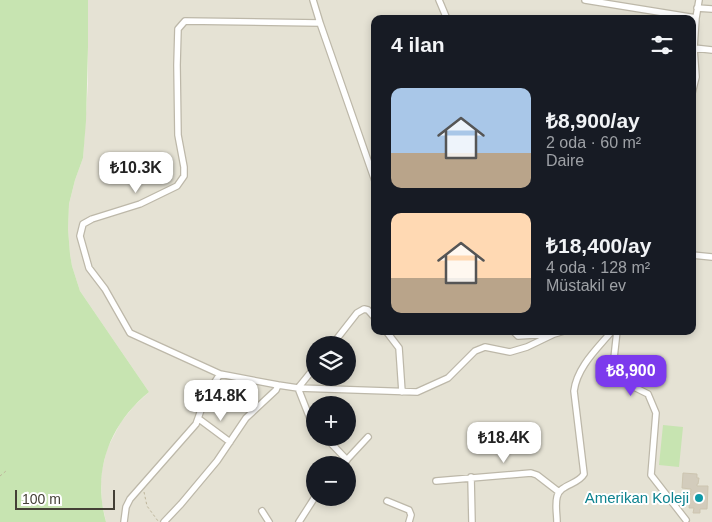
<!DOCTYPE html>
<html lang="tr">
<meta charset="utf-8">
<style>
:root{--surface:#171b24;--page:#20242c;--text:#f1f3f6;--muted:#9ea1a6;--accent:#7c3aed}
body{margin:0;font-family:Helvetica,sans-serif;background:var(--page);color:var(--text);height:100vh;display:flex;flex-direction:column;font-size:19px;white-space:nowrap}
*{box-sizing:border-box;margin:0}
p{font-size:16px;color:var(--muted)}
.icon{flex:none;width:28px;height:28px;fill:none;stroke:currentColor;stroke-width:2;stroke-linecap:round;stroke-linejoin:round}
.map{position:relative;flex:1;overflow:hidden}
.sheet{position:absolute;left:371px;top:15px;width:325px;height:320px;display:flex;flex-direction:column;background:var(--surface);border-radius:10px;box-shadow:0 2px 8px #0003}
.sheet>*{flex:none}
.controls{position:absolute;left:306px;top:336px;display:grid;gap:10px}
.controls a{display:grid;place-items:center;width:50px;height:50px;border-radius:50%;background:var(--surface);box-shadow:0 2px 8px #0003;font-size:25px}
.scale{position:absolute;left:15px;bottom:12px;width:100px;box-sizing:border-box;padding-left:5px;border:2px solid #444036;border-top:0;font-size:14px;line-height:18px;white-space:nowrap;color:#444036;-webkit-text-stroke:4px #fff;paint-order:stroke}
.price{position:absolute;translate:-50% -42px;padding:0 11px;border-radius:10px;background:#fff;color:#222;font-size:16px;line-height:32px;filter:drop-shadow(0 1px 2px #0008)}
.price::after{content:'';position:absolute;left:50%;top:30px;width:15px;height:11px;margin-left:-8px;background:inherit;clip-path:polygon(0 0,100% 0,50% 100%)}
.price.on{background:var(--accent);color:#fff}
ul{padding:0;list-style:none}
li{display:flex;align-items:center;gap:15px;height:125px;padding:0 20px}
li span{display:grid;place-items:center;flex:none;width:140px;height:100px;border-radius:10px;color:#555}
li>.icon{margin-inline-start:auto}
span .icon{width:60px;height:60px;fill:#fffc;stroke-width:1}
li b{font-size:21px}
h2{display:flex;justify-content:space-between;align-items:center;height:60px;padding:0 20px;font-size:21px}
.map>svg:first-child{display:block}
.residential{fill:#e5e2d4;fill-rule:evenodd}
.green{fill:#c7e4b1}
.building{fill:#d3ccbc;stroke:#cdc5b0}
.lines{fill:none;stroke-linecap:round;stroke-linejoin:round}
.minor-casing{stroke:#bdb8a9;stroke-width:8}
.path{stroke:#bdb59b;stroke-width:1;stroke-dasharray:2.5 2.5;stroke-linecap:butt}
.minor{stroke:#fff;stroke-width:5.5}
.culture-dot{fill:#0f9aa8;stroke:#fff;stroke-width:2}
.labels{text-anchor:middle;stroke-width:4;stroke-linejoin:round;paint-order:stroke}
.culture-label{font-size:15px;fill:#0d838f;stroke:#fff;text-anchor:end}
</style>
<div class="map">
<svg width="712" height="522" viewBox="0 0 712 522">
<rect width="100%" height="100%" fill="#f2f0e6"/>
<path class="residential" d="M88 0H712V522H106L102 503 101 481 102 470 107 449 121 422 134 406 149 392 80 291 72 266 70 254 68 229 69 204 75 180 83 158 88 84ZM375 19H692V331H375ZM315 345H348V378H315ZM315 405H348V438H315ZM315 465H348V498H315Z"/>
<path class="green" d="M0 0H88V47L86 121 83 158 75 180 69 204 68 229 70 254 72 266 80 291 149 392C109 425 92 471 106 522H0Z
M663 425 683 427 679 467 659 465Z"/>
<path class="building" d="M683 473 697 474V478H699L698 484H697V486H708L707 509H700V513H693L694 508H689L691 489 682 488Z"/>
<g class="lines">
<defs>
<path id="minor" d="M313 0 320 23
M439 0 447 19
M585 0 696 18
M697 8 712 9
M694 48 712 50
M692 93 696 77 694 48 696 18 699 0
M692 255 712 257
M386 331 399 348 402 392
M513 331 518 336 550 334
M617 331 612 376 648 394 656 413 651 475 686 520
M332 345 357 313 364 309 368 310 375 318
M315 367 298 388 311 421 315 426
M220 374 278 385
M199 419 230 442
M326 438 347 460
M342 465 368 437
M471 477 472 522
M436 481 531 473 537 475 559 492
M387 501 409 510 411 515 409 522
M262 511 269 522
M124 522 126 507 130 499 196 424 206 396 220 374 130 333 105 289 89 268 80 236 83 224 92 219 140 204 177 186 184 176V167L178 135 177 65 178 29 185 21 320 23 375 181
M164 522 181 504 217 461 246 418 276 390 278 385 298 388 417 392 448 378 475 351 485 347 510 352 527 347 554 334 564 331
M299 522 315 497
M557 522C557 514 555 505 557 497 560 484 578 485 584 474L574 391C577 367 597 349 612 331"/>
</defs>
<use href="#minor" class="minor-casing"/>
<path class="path" d="M0 476 6 471
M144 492 147 506 158 521"/>
<use href="#minor" class="minor"/>
</g>
<circle class="culture-dot" cx="699" cy="498" r="5"/>
<g class="labels">
<g class="culture-label">
<text x="689" y="503">Amerikan Koleji</text>
</g>
</g>
</svg>
<div class="controls">
<a><svg class="icon" aria-label="layers" viewBox="0 0 24 24"><path d="M12 4l9 5-9 5-9-5zM3 14l9 5 9-5"/></svg></a>
<a>+</a>
<a>−</a>
</div>
<div class="scale">100 m</div>
<b class="price" style="left:136px;top:194px">₺10.3K</b>
<b class="price on" style="left:631px;top:397px">₺8,900</b>
<b class="price" style="left:221px;top:422px">₺14.8K</b>
<b class="price" style="left:504px;top:464px">₺18.4K</b>
<section class="sheet">
<h2>4 ilan<svg class="icon" aria-label="filters" viewBox="0 0 24 24"><path d="M4 7h16M4 17h16"/><circle cx="9" cy="7" r="2"/><circle cx="15" cy="17" r="2"/></svg></h2>
<ul>
<li><span style="background:linear-gradient(#a9c7e8 65%,#b9a48a 0)"><svg class="icon" aria-label="home" viewBox="0 0 24 24"><path d="M3 11l9-7 9 7M6 9v11h12V9"/></svg></span><div><b>₺8,900/ay</b><p>2 oda · 60 m²</p><p>Daire</p></div></li>
<li><span style="background:linear-gradient(#ffd9b3 65%,#b9a48a 0)"><svg class="icon" aria-label="home" viewBox="0 0 24 24"><path d="M3 11l9-7 9 7M6 9v11h12V9"/></svg></span><div><b>₺18,400/ay</b><p>4 oda · 128 m²</p><p>Müstakil ev</p></div></li>
</ul>
</section>
</div>
